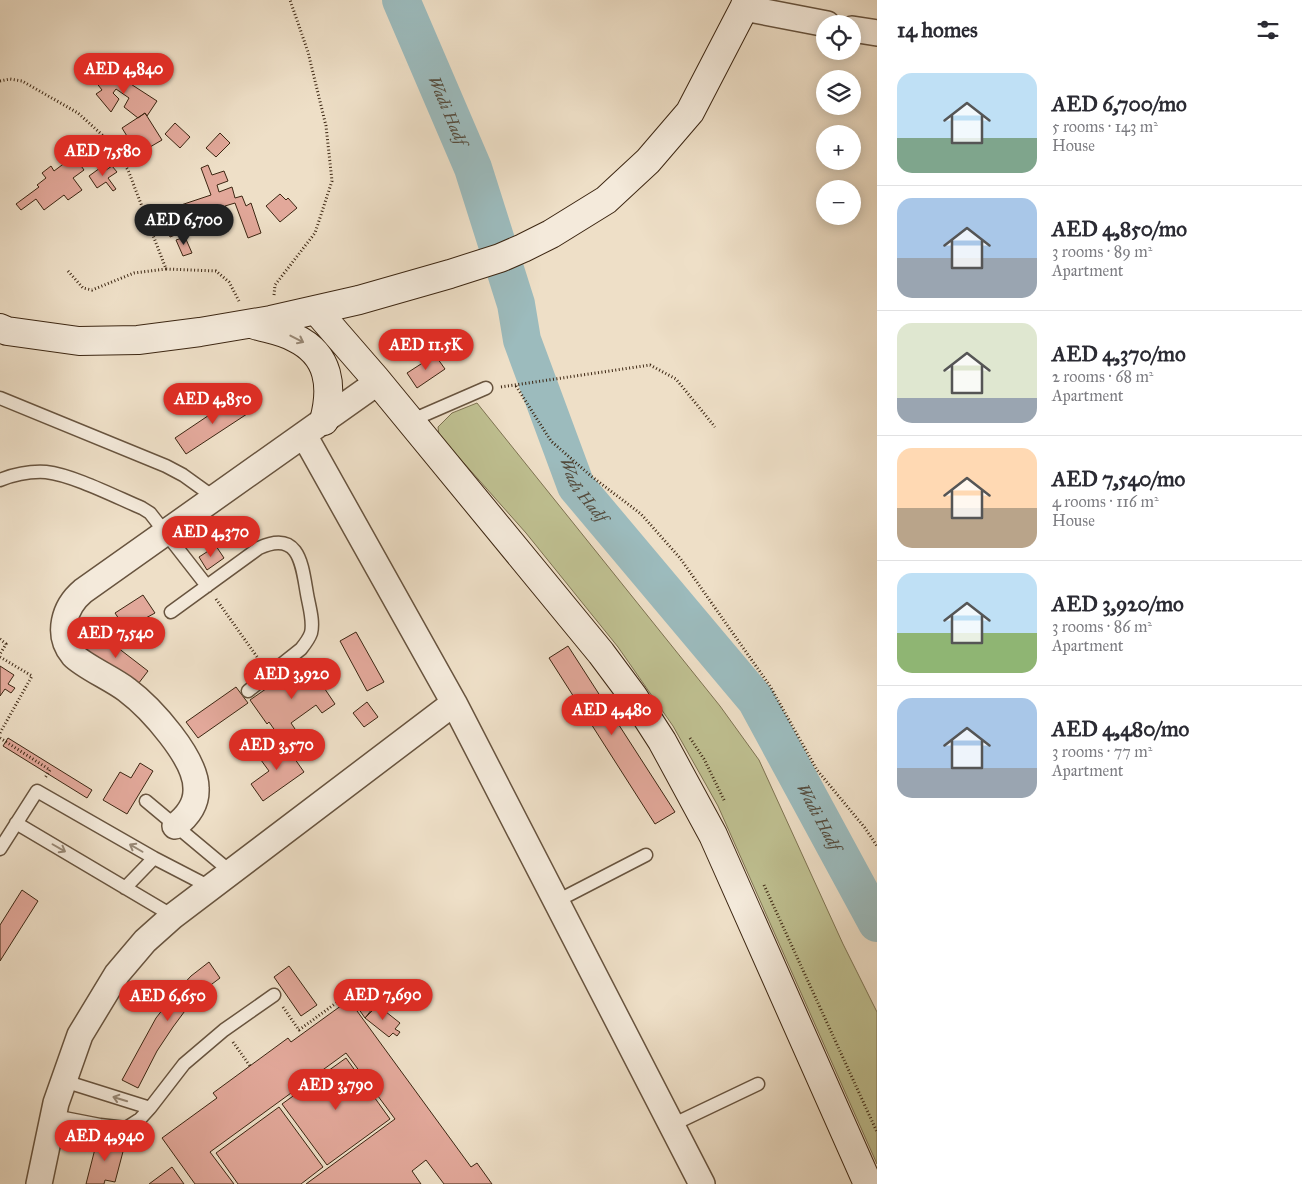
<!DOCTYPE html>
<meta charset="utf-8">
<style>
:root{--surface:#fff;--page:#f7f7f7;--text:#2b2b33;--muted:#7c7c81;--line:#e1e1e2;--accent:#d93025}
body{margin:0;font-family:"IM FELL Great Primer",serif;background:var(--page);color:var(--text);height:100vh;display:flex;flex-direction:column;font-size:19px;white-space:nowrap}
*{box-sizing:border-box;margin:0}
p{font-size:16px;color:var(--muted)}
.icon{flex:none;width:28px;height:28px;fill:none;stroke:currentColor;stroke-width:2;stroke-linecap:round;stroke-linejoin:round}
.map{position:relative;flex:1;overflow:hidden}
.drawer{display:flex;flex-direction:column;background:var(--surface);width:425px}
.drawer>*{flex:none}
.controls{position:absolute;left:816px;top:15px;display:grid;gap:10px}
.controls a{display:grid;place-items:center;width:45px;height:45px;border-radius:50%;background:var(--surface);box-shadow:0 2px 12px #0003;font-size:25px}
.price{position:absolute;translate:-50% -42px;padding:0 11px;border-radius:18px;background:var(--accent);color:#fff;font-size:16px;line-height:32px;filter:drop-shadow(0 1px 2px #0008)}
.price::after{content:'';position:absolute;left:50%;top:30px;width:15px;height:11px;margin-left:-8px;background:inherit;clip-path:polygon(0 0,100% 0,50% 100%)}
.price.current{background:#222;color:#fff}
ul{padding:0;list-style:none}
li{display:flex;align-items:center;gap:15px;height:125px;padding:0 20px}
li+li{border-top:1px solid var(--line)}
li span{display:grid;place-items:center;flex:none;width:140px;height:100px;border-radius:15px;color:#555}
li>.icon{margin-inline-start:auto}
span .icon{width:60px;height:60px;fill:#fffc;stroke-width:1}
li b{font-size:21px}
h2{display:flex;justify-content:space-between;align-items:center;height:60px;padding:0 20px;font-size:21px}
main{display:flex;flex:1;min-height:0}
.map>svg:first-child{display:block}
.green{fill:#bfc091;stroke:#7e7352}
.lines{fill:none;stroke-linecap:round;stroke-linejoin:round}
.river{stroke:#9cbbbd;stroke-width:38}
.building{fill:#e2a89a;stroke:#3c2612}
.lane-casing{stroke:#68543f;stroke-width:15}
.street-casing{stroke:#68543f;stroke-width:28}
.secondary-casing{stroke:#3c2612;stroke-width:30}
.path{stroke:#3c2612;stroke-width:3;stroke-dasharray:1 2.5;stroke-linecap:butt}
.lane{stroke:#f4eadb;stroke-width:12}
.street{stroke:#f4eadb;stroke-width:25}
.secondary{stroke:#f4eadb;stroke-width:28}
.oneway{stroke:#988876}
.labels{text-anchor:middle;stroke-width:4;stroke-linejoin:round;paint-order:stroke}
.water-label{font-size:16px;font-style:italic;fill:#544b3d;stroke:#f4eadb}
</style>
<main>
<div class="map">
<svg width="877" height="1184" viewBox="0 0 877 1184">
<rect width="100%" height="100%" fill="#eedfc7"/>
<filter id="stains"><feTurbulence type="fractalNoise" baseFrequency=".004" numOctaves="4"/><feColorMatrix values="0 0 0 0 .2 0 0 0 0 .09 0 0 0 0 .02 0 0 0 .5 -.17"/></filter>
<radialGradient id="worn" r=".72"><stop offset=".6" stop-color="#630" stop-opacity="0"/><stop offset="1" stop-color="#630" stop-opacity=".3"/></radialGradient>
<path class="green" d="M477 403 720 706 759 760 843 944 877 1012V1164L718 806 673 726 618 647 526 533 439 435 438 427 452 413Z"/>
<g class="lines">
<path class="river" id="s1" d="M401 0 473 168 516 304 522 340 576 486 756 700 877 923"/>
</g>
<path class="building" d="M110 70 121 83 123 79 157 101 147 116 145 113 138 118 124 107 129 98 116 89 113 93 119 99 111 112 96 94 102 90 95 81Z
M145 113 162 140 138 154 122 128Z
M175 123 190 137 180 148 165 134Z
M220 133 230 143 216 157 206 148Z
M74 156 84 170 73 178 82 190 68 200 64 195 44 210 36 199 21 210 16 204 39 187 37 185 46 178 42 173 51 166 54 171Z
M208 165 212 175 224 171 228 181 217 185 219 192 232 187 235 198 242 196 246 206 251 203 261 233 248 238 235 203 225 206 229 219 189 233 188 230 170 237 165 224 170 222 166 210 211 195 201 168Z
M112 166 117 172 108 178 116 189 113 191 106 182 97 188 89 176 100 168 103 172Z
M280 194 286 200 288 198 297 208 280 222 266 206Z
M185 237 192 253 183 256 176 240Z
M435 355 445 369 417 388 407 373Z
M239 395 250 412 186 454 175 438Z
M216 546 224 558 207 570 199 557Z
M143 595 155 613 144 619 148 625 140 630 137 625 127 631 115 613Z
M96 631 148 671 135 688 83 648Z
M356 632 384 682 367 691 340 641Z
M568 646 675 812 655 824 549 658Z
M306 661 335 704 322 713 316 705 291 723 297 732 283 742 269 722 267 724 250 700Z
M0 666 14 675 8 684 15 688 11 693 5 689 0 696Z
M236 687 248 703 198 738 186 722Z
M367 702 378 717 364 727 353 713Z
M8 738 92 790 87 798 3 746Z
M276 743 280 748 285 745 304 772 263 801 251 784 269 771 258 756Z
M140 763 153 771 127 814 103 800 120 772 131 778Z
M22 890 38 901 0 961V925Z
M209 962 220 978 196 996 173 1027 157 1051 138 1088 122 1080 156 1018 177 991 191 976Z
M289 966 317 1005 301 1016 274 977Z
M373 987 380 999 373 1004 365 992Z
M359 988 364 995 362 996 372 1011 365 1018 349 995Z
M349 1000 471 1167 477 1163 492 1184H444L426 1160 412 1171 421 1184H306L395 1119 346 1053 210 1152 234 1184H195L162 1138 217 1098 213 1093 288 1038 291 1042Z
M376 1004 400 1023 395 1029 400 1032 397 1036 393 1033 389 1037 365 1018Z
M346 1058 390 1119 327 1165 282 1104Z
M279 1107 323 1167 301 1184H238L216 1153Z
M98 1137 125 1144 115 1182 105 1180 104 1184H86Z
M172 1167 184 1184H149Z"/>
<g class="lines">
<defs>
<path id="lane" d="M0 398 166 466 183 475 215 498
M410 421 486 388
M0 480C15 474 30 471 46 472 73 475 116 497 142 508L150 513 207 586
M171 612 259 548C300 529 302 566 307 594 309 606 314 621 311 633 309 639 305 644 301 649L248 691
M146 801 231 872
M16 823 173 916
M0 849 37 791 154 858 210 887
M125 888 154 858
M557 901 646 855
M150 1108 184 1064 224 1030 274 995
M54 1116 100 1125 126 1128 140 1119 150 1108 64 1081
M672 1125 758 1084"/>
<path id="street" d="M744 8 827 24
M852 29 877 33
M304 435 454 703 702 1184
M175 826C188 816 197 804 196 788 196 758 151 708 127 690 113 679 83 666 73 655 56 634 64 607 83 591L378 382
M39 1184 56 1103 80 1035 117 974 145 941 173 916 454 703"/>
<path id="secondary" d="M316 310 375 378 601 653 633 696 662 741 713 835 868 1184
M255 325C268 329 283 331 295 338 330 355 333 387 324 421
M0 328 7 331 79 341 138 340 200 332 271 320 359 300 450 274 500 258 523 248 551 234 606 200 648 161 690 112 744 8 747 0"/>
</defs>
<use href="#lane" class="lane-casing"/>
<use href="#street" class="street-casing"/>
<use href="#secondary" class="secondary-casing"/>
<path class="path" d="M0 81 10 79 22 81 78 113 110 142 128 170 166 269 216 271 229 282 239 301
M68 271 83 288 92 290 134 273 166 269
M274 295 275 285 315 233 332 181 326 126 308 52 290 0
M516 386 551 441 591 476 641 514 680 558 770 686 817 770 865 828 877 846
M501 387 650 365 676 379 715 427
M216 599 260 661
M0 639 6 644 0 654
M0 657 32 676 0 733
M0 738 50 770 45 778
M690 738 704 759 725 802
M764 885 877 1132
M283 1007 299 1030 343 998
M233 1042 250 1066"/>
<use href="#lane" class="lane"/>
<use href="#street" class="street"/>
<use href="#secondary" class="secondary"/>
</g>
<defs><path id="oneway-shaft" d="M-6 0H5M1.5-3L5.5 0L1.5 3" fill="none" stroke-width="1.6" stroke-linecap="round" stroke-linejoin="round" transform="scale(1.25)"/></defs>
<g class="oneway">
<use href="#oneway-shaft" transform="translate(297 339) rotate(27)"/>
<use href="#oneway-shaft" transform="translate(59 848) rotate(30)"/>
<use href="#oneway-shaft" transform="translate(136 848) rotate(-150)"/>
<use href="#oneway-shaft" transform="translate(120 1099) rotate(-163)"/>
</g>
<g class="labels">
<g class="water-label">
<text dy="6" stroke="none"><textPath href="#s1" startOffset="120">Wadi Hadf</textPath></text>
<text dy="6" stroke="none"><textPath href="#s1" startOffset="525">Wadi Hadf</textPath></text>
<text dy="6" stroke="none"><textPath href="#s1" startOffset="930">Wadi Hadf</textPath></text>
</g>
</g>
<rect width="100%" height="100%" filter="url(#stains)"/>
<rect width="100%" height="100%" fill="url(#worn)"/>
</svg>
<div class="controls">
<a><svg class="icon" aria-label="locate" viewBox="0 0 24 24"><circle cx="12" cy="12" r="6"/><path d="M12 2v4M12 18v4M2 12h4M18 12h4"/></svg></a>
<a><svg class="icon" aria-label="layers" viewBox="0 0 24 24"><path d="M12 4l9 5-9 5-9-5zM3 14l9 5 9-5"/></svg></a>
<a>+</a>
<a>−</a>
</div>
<b class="price" style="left:124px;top:95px">AED 4,840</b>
<b class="price" style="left:103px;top:177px">AED 7,580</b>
<b class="price current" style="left:184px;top:246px">AED 6,700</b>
<b class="price" style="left:426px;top:371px">AED 11.5K</b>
<b class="price" style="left:213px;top:425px">AED 4,850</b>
<b class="price" style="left:211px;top:558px">AED 4,370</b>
<b class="price" style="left:116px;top:659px">AED 7,540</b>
<b class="price" style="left:292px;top:700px">AED 3,920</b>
<b class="price" style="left:612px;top:736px">AED 4,480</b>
<b class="price" style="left:277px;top:771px">AED 3,570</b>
<b class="price" style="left:383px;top:1021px">AED 7,690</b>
<b class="price" style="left:168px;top:1022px">AED 6,650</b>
<b class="price" style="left:336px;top:1111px">AED 3,790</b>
<b class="price" style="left:105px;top:1162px">AED 4,940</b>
</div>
<section class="drawer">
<h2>14 homes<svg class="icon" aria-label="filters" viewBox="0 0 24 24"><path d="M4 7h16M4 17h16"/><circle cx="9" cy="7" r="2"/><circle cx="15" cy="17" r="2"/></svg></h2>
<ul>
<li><span style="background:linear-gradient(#bfe0f5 65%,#7fa58c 0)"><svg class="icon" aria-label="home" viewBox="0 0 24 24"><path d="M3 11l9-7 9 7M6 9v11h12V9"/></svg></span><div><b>AED 6,700/mo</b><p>5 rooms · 143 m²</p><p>House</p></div></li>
<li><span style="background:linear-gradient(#a9c7e8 60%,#9aa5b1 0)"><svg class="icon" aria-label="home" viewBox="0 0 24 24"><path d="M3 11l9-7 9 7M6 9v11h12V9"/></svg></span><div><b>AED 4,850/mo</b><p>3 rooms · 89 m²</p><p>Apartment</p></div></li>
<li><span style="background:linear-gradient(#dfe7d0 75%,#9aa5b1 0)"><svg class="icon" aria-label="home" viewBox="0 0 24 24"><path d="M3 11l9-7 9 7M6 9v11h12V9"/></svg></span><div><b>AED 4,370/mo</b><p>2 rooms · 68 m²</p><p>Apartment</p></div></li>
<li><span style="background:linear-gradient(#ffd9b3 60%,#b9a48a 0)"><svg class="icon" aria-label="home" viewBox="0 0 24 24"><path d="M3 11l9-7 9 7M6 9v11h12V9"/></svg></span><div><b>AED 7,540/mo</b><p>4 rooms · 116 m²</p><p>House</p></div></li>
<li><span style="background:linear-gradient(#bfe0f5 60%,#8fb573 0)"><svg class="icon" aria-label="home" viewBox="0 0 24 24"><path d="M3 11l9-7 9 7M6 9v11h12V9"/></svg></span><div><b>AED 3,920/mo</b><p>3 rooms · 86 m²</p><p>Apartment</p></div></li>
<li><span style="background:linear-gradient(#a9c7e8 70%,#9aa5b1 0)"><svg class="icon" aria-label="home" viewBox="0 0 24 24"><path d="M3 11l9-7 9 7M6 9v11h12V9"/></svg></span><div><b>AED 4,480/mo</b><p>3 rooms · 77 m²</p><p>Apartment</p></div></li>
</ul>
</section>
</main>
